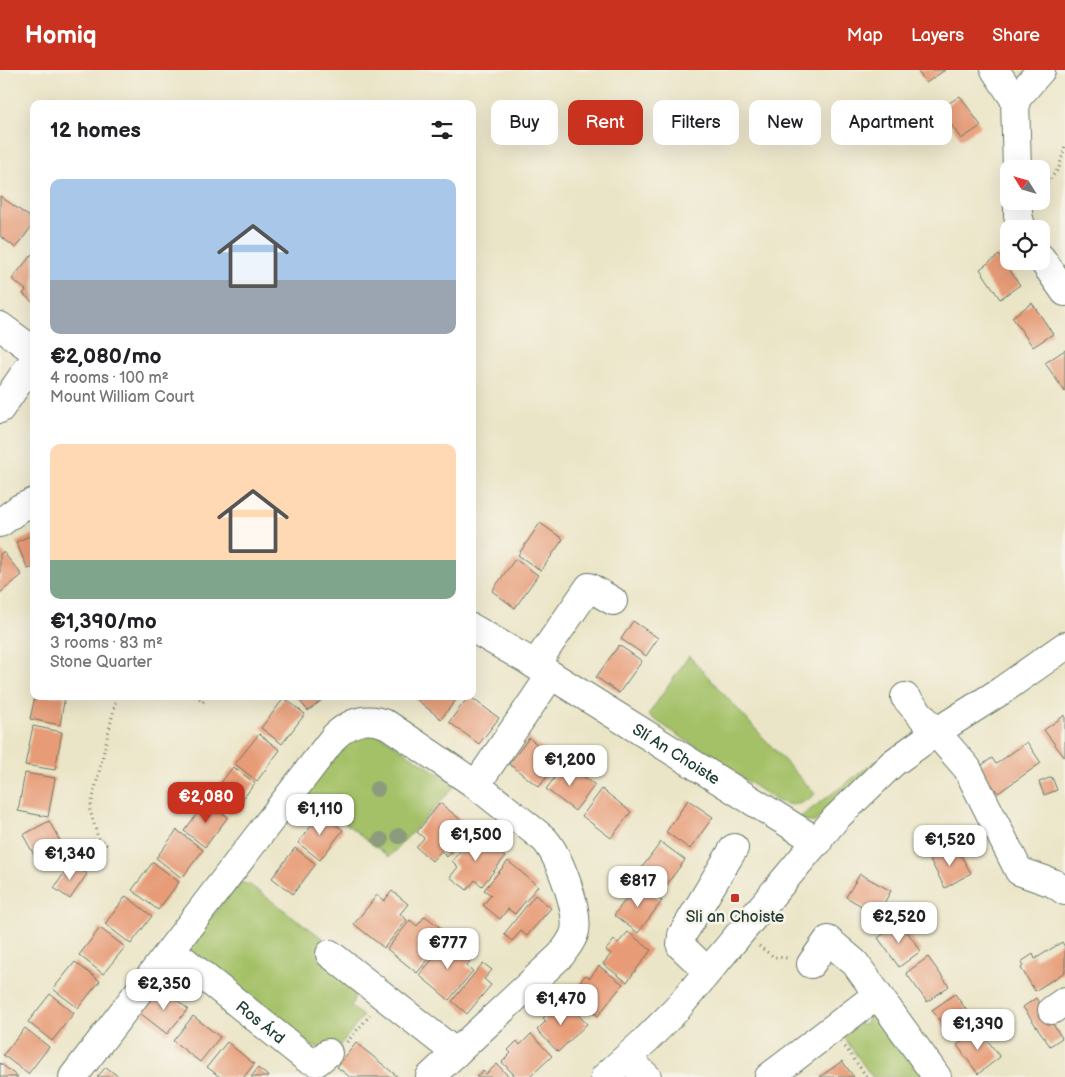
<!DOCTYPE html>
<meta charset="utf-8">
<style>
:root{--surface:#fff;--page:#f2f2f2;--text:#202124;--muted:#757577;--accent:#c8321e}
body{margin:0;font-family:"Balsamiq Sans",sans-serif;background:var(--page);color:var(--text);height:100vh;display:flex;flex-direction:column;font-size:19px;white-space:nowrap}
*{box-sizing:border-box;margin:0}
p{font-size:16px;color:var(--muted)}
.icon{flex:none;width:28px;height:28px;fill:none;stroke:currentColor;stroke-width:2;stroke-linecap:round;stroke-linejoin:round}
.map{position:relative;flex:1;overflow:hidden}
.panel{position:absolute;left:30px;top:30px;width:446px;height:600px;display:flex;flex-direction:column;background:var(--surface);border-radius:10px;box-shadow:0 5px 20px #0002}
.panel>*{flex:none}
.hud{position:absolute;left:491px;top:30px;width:475px;height:45px;display:flex;gap:10px}
.needle{width:32px;rotate:307deg}
.buttons{position:absolute;left:1000px;top:90px;display:grid;gap:10px}
.buttons a{display:grid;place-items:center;width:50px;height:50px;border-radius:10px;background:var(--surface);box-shadow:0 5px 20px #0002;font-size:25px}
.price{position:absolute;translate:-50% -42px;padding:0 11px;border-radius:10px;background:#fff;color:#222;font-size:16px;line-height:32px;filter:drop-shadow(0 1px 2px #0008)}
.price::after{content:'';position:absolute;left:50%;top:30px;width:15px;height:11px;margin-left:-8px;background:inherit;clip-path:polygon(0 0,100% 0,50% 100%)}
.price.on{background:var(--accent);color:#fff}
ul{padding:0;list-style:none}
li{display:grid;align-content:center;gap:10px;height:265px;padding:0 20px}
li span{display:grid;place-items:center;height:155px;border-radius:10px;color:#555}
li>.icon{margin-inline-start:auto}
span .icon{width:90px;height:90px;fill:#fffc;stroke-width:1}
li b{font-size:21px}
h2{display:flex;justify-content:space-between;align-items:center;height:60px;padding:0 20px;font-size:21px}
.tag{padding:0 18px;border-radius:10px;background:var(--surface);box-shadow:0 5px 20px #0002;font-size:18px;line-height:45px}
.tag.on{background:var(--accent);color:#fff}
header{display:flex;align-items:center;gap:30px;box-sizing:border-box;height:70px;padding:0 25px;background:var(--accent);color:#fff}
header strong{font-size:24px}
nav{display:flex;gap:28px;margin-inline-start:auto;font-size:18px}
.map>svg:first-child{display:block}
.green{fill:#a4c168;stroke:#627f4e}
.building{fill:#e79b77}
.lines{fill:none;stroke-linecap:round;stroke-linejoin:round}
.minor-casing{stroke:#667867;stroke-width:30}
.path{stroke:#667867;stroke-width:3;stroke-dasharray:1 4;stroke-linecap:butt}
.minor{stroke:#fff;stroke-width:28}
.tree{fill:#8d9b7d}
.poi-dot{fill:#c8321e;stroke:#f7f3e8;stroke-width:2}
.labels{text-anchor:middle;stroke-width:5;stroke-linejoin:round;paint-order:stroke}
.street-label{font-size:16px;fill:#1f3d34;stroke:#f7f3e8}
.poi-label{font-size:16px;fill:#1f3d34;stroke:#f7f3e8}
</style>
<header>
<strong>Homiq</strong>
<nav><a>Map</a><a>Layers</a><a>Share</a></nav>
</header>
<div class="map">
<svg width="1065" height="1007" viewBox="0 0 1065 1007">
<rect width="100%" height="100%" fill="#f7f3e8"/>
<filter id="ink" filterUnits="userSpaceOnUse"><feTurbulence type="fractalNoise" baseFrequency=".02" numOctaves="2"/><feDisplacementMap in="SourceGraphic" scale="10" xChannelSelector="R" yChannelSelector="G"/><feConvolveMatrix kernelMatrix="1 2 1 2 8 2 1 2 1" color-interpolation-filters="sRGB"/></filter>
<filter id="wash" filterUnits="userSpaceOnUse"><feTurbulence type="fractalNoise" baseFrequency=".0096" numOctaves="4" result="noise"/><feDisplacementMap in="SourceGraphic" scale="20" xChannelSelector="R" yChannelSelector="G"/><feGaussianBlur stdDeviation="1.12" result="paint"/><feColorMatrix in="noise" values="0 0 0 0 0 0 0 0 0 0 0 0 0 0 0 0 0 1.4 0 .05"/><feComposite in="paint" operator="in"/></filter>
<g filter="url(#wash)">
<rect width="100%" height="100%" fill="#ebe5c7"/>
<path class="green" d="M689 586 815 724C801 736 792 738 774 729L648 645Z
M369 658 456 715 389 787 305 722 347 667Z
M899 674 815 752H808L799 748Z
M239 812 250 815 333 876 354 919V929L351 937 363 946 335 982 312 976 189 879 190 874Z
M868 946H874L880 949 925 1007H872L843 966 858 955 866 954Z"/>
<g id="blocks">
<path class="building" d="M917 0H945L926 13Z
M960 26 981 56 961 69 940 39Z
M0 126 34 150V153L16 178 0 166Z
M32 184 34 186V233L23 224 26 220 12 209Z
M999 185 1020 215 1000 229 980 199Z
M1032 233 1053 264 1033 277 1012 247Z
M1065 280V322L1045 293Z
M540 453 563 469 541 501 518 485Z
M34 464V497L28 499 16 472Z
M3 482 22 505 0 523V484Z
M515 489 538 505 515 538 492 521Z
M633 551 658 568 646 586 621 569Z
M619 575 642 591 619 623 596 607Z
M35 626H65L60 655 30 649Z
M296 626H327L308 641Z
M412 626H459L441 649Z
M469 626 499 648 479 674 449 652Z
M284 628 305 644 282 674 261 658Z
M1065 645V688L1044 660Z
M33 656 62 662 55 700 25 695Z
M259 664 280 680 257 711 235 694Z
M529 668 559 691 539 717 509 694Z
M1027 672 1041 693 998 723 979 697 992 688 996 694Z
M566 693 595 715 575 741 546 719Z
M233 697 255 713 232 743 210 727Z
M25 703 55 708 48 747 18 741Z
M1052 707 1057 720 1044 725 1039 712Z
M602 719 631 742 611 768 582 746Z
M688 730 713 747 690 779 666 762Z
M207 731 228 747 205 777 184 761Z
M440 733 471 758 447 787 441 781 432 791 416 777 424 768 417 762Z
M321 743 343 760 320 790 298 773Z
M49 751 68 785 42 799 23 765Z
M177 760 203 780 182 808 156 788Z
M475 763 505 787 482 816 475 810 467 820 450 807 458 797 452 791Z
M661 772 685 790 661 822 637 804Z
M955 776 971 803 945 818 930 790Z
M295 778 316 794 293 824 272 808Z
M508 791 538 816 515 844 508 839 500 849 483 835 491 825 484 820Z
M153 792 179 812 158 840 132 820Z
M71 793 87 804 70 829 54 818Z
M860 804 891 821 877 845 846 827Z
M638 813 662 831 638 863 614 845Z
M392 821 408 834 400 844 407 850 384 878 354 854 377 825 384 831Z
M535 825 551 838 527 866 521 861 512 871 504 864Z
M126 826 152 846 131 874 105 854Z
M425 846 442 859 434 869 440 875 417 903 387 879 410 850 417 856Z
M900 852 921 881 899 897 878 868Z
M100 858 125 877 103 904 79 885Z
M628 862 651 880 627 912 603 894 611 884 606 880 614 870 618 873Z
M457 872 474 886 466 896 473 901 449 930 419 905 443 877 449 882Z
M1062 872 1065 877V902L1035 921 1021 898 1023 896 1021 892 1033 884 1035 889Z
M928 887 949 916 927 932 906 903Z
M75 892 100 911 78 938 53 919Z
M483 893 492 900 484 909 491 915 467 944 452 931Z
M599 896 623 914 598 946 574 928 582 918 578 915 582 909 586 905 590 908Z
M160 917 188 939 167 964 140 943Z
M50 924 74 943 52 971 28 952Z
M955 924 975 952 953 969 932 940Z
M1036 928 1062 968 1050 976 1023 937Z
M566 932 587 954 558 982 537 960 546 951 543 948 552 939 555 942Z
M193 946 220 967 200 992 173 971Z
M25 958 49 977 28 1004 3 985Z
M979 959 1000 987 978 1004 957 975Z
M531 964 552 986 530 1007H516L502 992 511 983 508 980 517 971 520 975Z
M227 972 254 994 244 1007H220L207 997Z
M356 973 370 984 398 1007H350L337 997Z
M842 991 854 1007H820Z
M0 993 18 1007H0Z
M497 994 509 1007H476L483 1001 486 1004Z
M106 997 119 1007H97Z
M258 998 269 1007H251Z"/>
</g>
</g>
<g filter="url(#ink)">
<use href="#blocks" fill-opacity="0" stroke="#667867" stroke-width="1"/>
<g class="lines">
<defs>
<g id="minor">
<path d="M995 0 1015 30 1017 99"/>
<path d="M1015 30 1041 0"/>
<path d="M1018 131V145L1022 159"/>
<path d="M1041 188 1065 222"/>
<path d="M0 256 34 281"/>
<path d="M0 339 34 290"/>
<path d="M0 453 20 438 34 432"/>
<path id="s1" d="M472 558 524 588 818 772"/>
<path d="M535 595 589 517 613 531"/>
<path d="M905 627 967 698 1019 801 1053 813 1065 821"/>
<path d="M476 715 551 605"/>
<path id="s2" d="M171 880 306 988 317 992 328 983"/>
<path d="M330 884 456 983"/>
<path d="M811 894 828 870 855 893 937 1007"/>
<path d="M707 901 681 876 682 865 734 778"/>
<path d="M1052 940 1065 931"/>
<path d="M627 988 647 1007"/>
<path d="M73 1007 335 666C351 651 368 646 388 655L476 715 544 769C559 785 579 839 575 861 573 870 566 878 561 885L430 1007"/>
<path d="M605 1007 647 969 676 940 836 748 893 693 936 662 1001 621 1065 576"/>
<path d="M769 1007 877 925"/>
</g>
</defs>
<use href="#minor" class="minor-casing"/>
<path class="path" d="M1041 121 1059 98 1065 76
M195 626 203 632 207 626
M107 775 98 768 90 740 117 626
M759 876 774 887 788 888
M347 972 370 945
M845 977 867 1007"/>
<use href="#minor" class="minor"/>
</g>
<g class="tree">
<circle cx="377" cy="719" r="8"/>
<circle cx="399" cy="766" r="8"/>
<circle cx="381" cy="770" r="8"/>
</g>
</g>
<rect class="poi-dot" x="730" y="823" width="10" height="10" rx="2.5"/>
<g class="labels">
<g class="street-label">
<text dy="6" stroke="none"><textPath href="#s1" startOffset="240">Slí An Choiste</textPath></text>
<text dy="6" stroke="none"><textPath href="#s2" startOffset="115">Ros Árd</textPath></text>
</g>
<g class="poi-label">
<text x="735" y="852">Sli an Choiste</text>
</g>
</g>
</svg>
<div class="buttons">
<a><svg class="needle" viewBox="-14 -14 28 28"><path d="M0-13l5 13h-10z" fill="#e53935"/><path d="M0 13l5-13h-10z" fill="#757577"/></svg></a>
<a><svg class="icon" aria-label="locate" viewBox="0 0 24 24"><circle cx="12" cy="12" r="6"/><path d="M12 2v4M12 18v4M2 12h4M18 12h4"/></svg></a>
</div>
<b class="price" style="left:570px;top:717px">€1,200</b>
<b class="price on" style="left:206px;top:754px">€2,080</b>
<b class="price" style="left:320px;top:766px">€1,110</b>
<b class="price" style="left:476px;top:792px">€1,500</b>
<b class="price" style="left:950px;top:797px">€1,520</b>
<b class="price" style="left:70px;top:811px">€1,340</b>
<b class="price" style="left:638px;top:838px">€817</b>
<b class="price" style="left:899px;top:874px">€2,520</b>
<b class="price" style="left:448px;top:900px">€777</b>
<b class="price" style="left:164px;top:941px">€2,350</b>
<b class="price" style="left:561px;top:956px">€1,470</b>
<b class="price" style="left:978px;top:981px">€1,390</b>
<div class="hud">
<a class="tag">Buy</a>
<a class="tag on">Rent</a>
<a class="tag">Filters</a>
<a class="tag">New</a>
<a class="tag">Apartment</a>
</div>
<section class="panel">
<h2>12 homes<svg class="icon" aria-label="filters" viewBox="0 0 24 24"><path d="M4 7h16M4 17h16"/><circle cx="9" cy="7" r="2"/><circle cx="15" cy="17" r="2"/></svg></h2>
<ul>
<li><span style="background:linear-gradient(#a9c7e8 65%,#9aa5b1 0)"><svg class="icon" aria-label="home" viewBox="0 0 24 24"><path d="M3 11l9-7 9 7M6 9v11h12V9"/></svg></span><div><b>€2,080/mo</b><p>4 rooms · 100 m²</p><p>Mount William Court</p></div></li>
<li><span style="background:linear-gradient(#ffd9b3 75%,#7fa58c 0)"><svg class="icon" aria-label="home" viewBox="0 0 24 24"><path d="M3 11l9-7 9 7M6 9v11h12V9"/></svg></span><div><b>€1,390/mo</b><p>3 rooms · 83 m²</p><p>Stone Quarter</p></div></li>
</ul>
</section>
</div>
